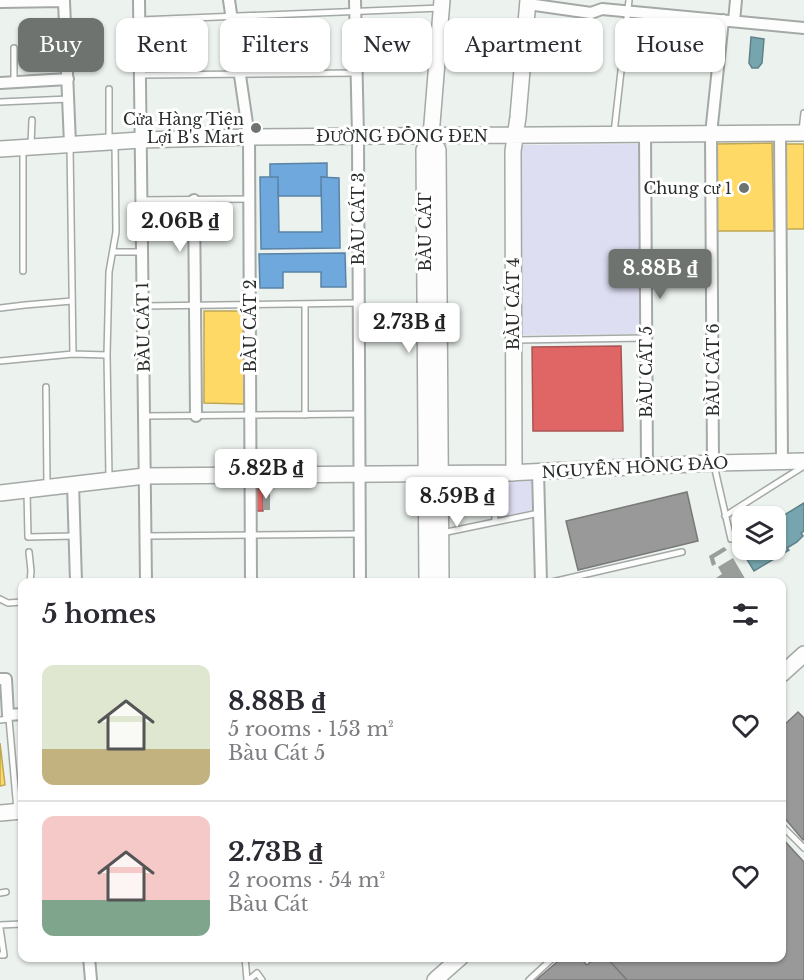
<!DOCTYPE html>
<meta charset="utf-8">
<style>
:root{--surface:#fff;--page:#f2f2f3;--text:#2b2b33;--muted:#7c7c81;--line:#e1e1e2;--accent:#6e736f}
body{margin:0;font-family:"Libre Baskerville",serif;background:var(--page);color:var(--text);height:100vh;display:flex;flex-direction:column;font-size:22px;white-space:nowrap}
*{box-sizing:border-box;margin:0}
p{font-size:20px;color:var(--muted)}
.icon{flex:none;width:33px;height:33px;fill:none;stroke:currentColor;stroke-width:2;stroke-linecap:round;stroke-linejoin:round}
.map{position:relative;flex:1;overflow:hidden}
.details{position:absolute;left:18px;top:578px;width:768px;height:384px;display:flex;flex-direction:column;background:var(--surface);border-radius:12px;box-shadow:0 2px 4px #0004}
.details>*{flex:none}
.guide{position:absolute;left:18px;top:18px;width:768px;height:54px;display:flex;gap:12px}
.fabs{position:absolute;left:732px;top:506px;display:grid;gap:12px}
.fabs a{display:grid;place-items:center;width:54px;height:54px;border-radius:12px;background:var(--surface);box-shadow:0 2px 4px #0004;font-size:30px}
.price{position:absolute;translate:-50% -51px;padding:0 14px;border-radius:6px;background:#fff;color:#222;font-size:20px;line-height:39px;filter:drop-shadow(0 2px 3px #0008)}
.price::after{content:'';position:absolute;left:50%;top:36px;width:18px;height:14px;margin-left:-9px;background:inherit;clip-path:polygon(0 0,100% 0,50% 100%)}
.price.on{background:var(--accent);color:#fff}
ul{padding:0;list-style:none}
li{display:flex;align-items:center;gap:18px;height:150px;padding:0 24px}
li+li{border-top:2px solid var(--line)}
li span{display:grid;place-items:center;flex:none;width:168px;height:120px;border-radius:12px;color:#555}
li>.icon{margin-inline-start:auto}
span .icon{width:72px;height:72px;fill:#fffc;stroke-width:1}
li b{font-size:26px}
h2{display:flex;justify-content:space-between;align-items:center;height:72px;padding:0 24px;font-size:26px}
.pill{padding:0 21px;border-radius:12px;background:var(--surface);box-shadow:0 2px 4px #0004;font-size:21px;line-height:54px}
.pill.on{background:var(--accent);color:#fff}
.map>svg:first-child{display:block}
.green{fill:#dedef3}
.homes{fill:#ffd966;stroke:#bfa654;stroke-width:1.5}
.shops{fill:#e06666;stroke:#a95554;stroke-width:1.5}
.schools{fill:#6fa8dc;stroke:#5a83a7;stroke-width:1.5}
.public{fill:#76a5af;stroke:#5f8187;stroke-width:1.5}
.industry{fill:#999;stroke:#787978;stroke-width:1.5}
.building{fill:#9a9e9a}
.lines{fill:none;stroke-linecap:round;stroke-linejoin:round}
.lane-casing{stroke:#a4a9a5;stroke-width:8}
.street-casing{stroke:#a4a9a5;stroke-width:14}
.secondary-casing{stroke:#a4a9a5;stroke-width:18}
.lane{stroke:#fcfdfc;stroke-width:5}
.street{stroke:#fcfdfc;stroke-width:10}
.secondary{stroke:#fcfdfc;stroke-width:15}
.poi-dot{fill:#6e736f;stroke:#fff;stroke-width:2}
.labels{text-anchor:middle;stroke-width:6;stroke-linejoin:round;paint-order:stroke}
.poi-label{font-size:16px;fill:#2a2e2b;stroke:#fff;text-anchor:end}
.street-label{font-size:16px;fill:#2a2e2b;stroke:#fff}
</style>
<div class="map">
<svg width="804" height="980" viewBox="0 0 804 980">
<rect width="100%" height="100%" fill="#ecf2ed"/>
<path class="green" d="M639 144 641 334 519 335 517 145Z
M532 481 533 510 500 517 499 482Z"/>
<path class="homes" d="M772 143 774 231H716L715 144Z
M786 144H804V229H785Z
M204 311H243L244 404 204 403Z
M0 743 5 785 0 786Z"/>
<path class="shops" d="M621 346 623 431H533L532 347Z
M255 489H263V511H255Z"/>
<path class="schools" d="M327 163V177H321V196H278V177H270V164Z
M260 177H278L279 232H322L321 177 339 178 340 248 261 249Z
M345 253 346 287H321V272H283V288H260L259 254Z"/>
<path class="public" d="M751 37 764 39 762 63 758 68H752L749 63Z
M804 503V531L801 533 803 536 797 542 787 548 789 550 754 571 737 543 742 540V549H776V520Z"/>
<path class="industry" d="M687 492 698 541 578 570 566 521Z
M798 712 804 718V839L803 840 782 815V727Z
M782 838 804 862V980H627L606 957H782Z
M563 957H579L587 965 596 957H606L627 980H536Z"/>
<path class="building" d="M263 489H270V510H263Z
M724 547 727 550 714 558 716 564 712 566 709 556Z
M733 558 747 582H718L716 578 722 574 718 567Z"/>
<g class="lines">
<defs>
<path id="lane" d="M140 20 441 8
M14 48V82
M658 50 718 57
M140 75 357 73
M0 102 69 99
M802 131 804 113
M614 133 629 0
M109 140V89
M31 145 32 120
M70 146 73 354
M23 149V271
M142 200 250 199
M113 252H142
M143 306 359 303
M0 308 25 305 72 301
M515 340 646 338
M0 361 73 354 107 355
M46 387 47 485
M305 415V304
M144 416 359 414
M714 465 731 539
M494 475 495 522 539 513
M109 478 107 355 109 272 116 232 115 143
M27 491 28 537 74 536
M725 516 804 466
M442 533 495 522
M146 536 360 534
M29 552 31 571 30 582
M552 582 682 552
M0 599 8 603 22 602
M0 720 9 719 17 810
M782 826 804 848
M0 893 6 892
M0 925 22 924
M0 928 4 955H0
M245 957 247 980
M249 980 257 973 262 980
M529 980 554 957"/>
<path id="street" d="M139 0 146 582
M229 0 249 137 251 582
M355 0 358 136 360 582
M0 2 64 1 70 144
M528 4 591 13 602 9 804 28
M734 21 736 0
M0 83 68 79
M780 133 782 461
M645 134 647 467
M194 200 196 416
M713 463 711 134 723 20
M538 472 541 582
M73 484 76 582
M0 679H6L8 715 22 714
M89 957 91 980"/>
<path id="secondary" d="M431 136 438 150 441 582
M0 149 141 140 249 137 804 133
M514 473 513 151 518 117 528 0
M0 493 145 476 507 473 713 463 804 461
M427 582 424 150 431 136 442 0
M782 674 804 654
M0 813 22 811
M435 980 461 957"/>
</defs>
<use href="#lane" class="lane-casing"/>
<use href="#street" class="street-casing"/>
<use href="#secondary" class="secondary-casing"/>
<use href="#lane" class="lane"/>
<use href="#street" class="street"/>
<use href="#secondary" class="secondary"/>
</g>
<g class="poi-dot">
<circle cx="256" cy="128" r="6"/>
<circle cx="744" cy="188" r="6"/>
</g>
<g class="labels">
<g class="poi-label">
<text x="244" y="125">Cửa Hàng Tiện<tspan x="244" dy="18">Lợi B's Mart</tspan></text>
<text x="732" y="194">Chung cư 1</text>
</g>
<g class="street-label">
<text x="402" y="142">ĐƯỜNG ĐỒNG ĐEN</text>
<text transform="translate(358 219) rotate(-90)" y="6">BÀU CÁT 3</text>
<text transform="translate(425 232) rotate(-90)" y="6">BÀU CÁT</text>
<text transform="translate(513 304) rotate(-90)" y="6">BÀU CÁT 4</text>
<text transform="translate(250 326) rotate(-90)" y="6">BÀU CÁT 2</text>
<text transform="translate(143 327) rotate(-91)" y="6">BÀU CÁT 1</text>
<text transform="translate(713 370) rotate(-90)" y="6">BÀU CÁT 6</text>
<text transform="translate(646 372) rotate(-90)" y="6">BÀU CÁT 5</text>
<text transform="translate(635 467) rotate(-3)" y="6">NGUYỄN HỒNG ĐÀO</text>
</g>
</g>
</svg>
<div class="fabs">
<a><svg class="icon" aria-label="layers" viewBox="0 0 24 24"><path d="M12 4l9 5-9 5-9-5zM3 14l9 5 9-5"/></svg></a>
</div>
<b class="price" style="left:180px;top:253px">2.06B ₫</b>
<b class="price on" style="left:660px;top:300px">8.88B ₫</b>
<b class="price" style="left:409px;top:354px">2.73B ₫</b>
<b class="price" style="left:266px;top:500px">5.82B ₫</b>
<b class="price" style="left:457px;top:528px">8.59B ₫</b>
<div class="guide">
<a class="pill on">Buy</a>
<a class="pill">Rent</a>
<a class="pill">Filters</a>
<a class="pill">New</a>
<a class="pill">Apartment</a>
<a class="pill">House</a>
</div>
<section class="details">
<h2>5 homes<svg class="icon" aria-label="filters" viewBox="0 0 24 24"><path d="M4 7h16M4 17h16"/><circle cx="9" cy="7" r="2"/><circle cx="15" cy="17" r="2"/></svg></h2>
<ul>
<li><span style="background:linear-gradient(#dfe7d0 70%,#c2b280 0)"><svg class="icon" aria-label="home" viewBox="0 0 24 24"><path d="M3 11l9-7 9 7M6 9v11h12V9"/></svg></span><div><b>8.88B ₫</b><p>5 rooms · 153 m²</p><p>Bàu Cát 5</p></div><svg class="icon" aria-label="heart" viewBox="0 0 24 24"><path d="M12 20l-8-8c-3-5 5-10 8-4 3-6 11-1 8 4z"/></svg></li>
<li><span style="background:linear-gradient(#f6c9c9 70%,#7fa58c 0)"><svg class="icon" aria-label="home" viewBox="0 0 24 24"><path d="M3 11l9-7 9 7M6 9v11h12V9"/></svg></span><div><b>2.73B ₫</b><p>2 rooms · 54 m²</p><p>Bàu Cát</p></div><svg class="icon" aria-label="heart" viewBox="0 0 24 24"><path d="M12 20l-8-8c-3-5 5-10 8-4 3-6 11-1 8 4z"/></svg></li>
</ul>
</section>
</div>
